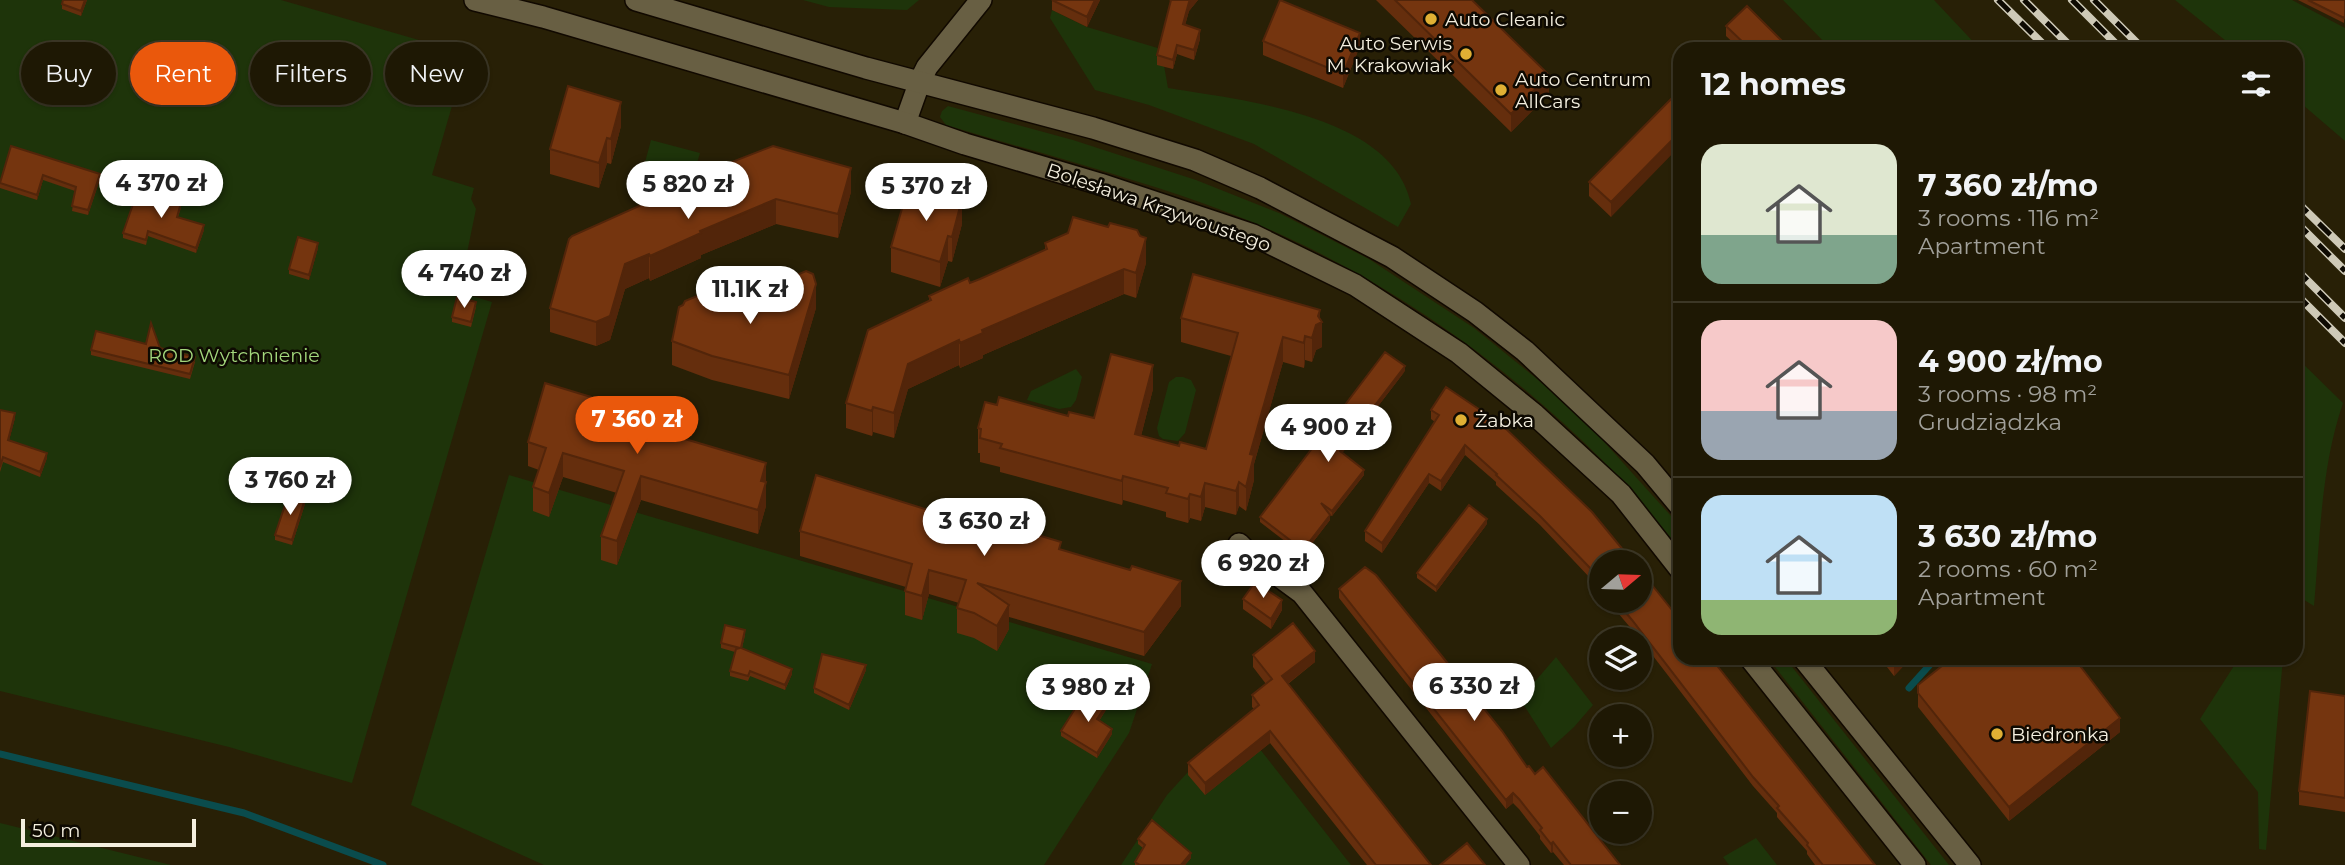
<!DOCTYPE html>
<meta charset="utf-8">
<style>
:root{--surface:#1e1804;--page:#2b2513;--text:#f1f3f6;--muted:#a1a09a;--line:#3c3726;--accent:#ea580c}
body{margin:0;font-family:Montserrat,sans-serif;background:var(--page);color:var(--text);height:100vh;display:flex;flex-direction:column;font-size:26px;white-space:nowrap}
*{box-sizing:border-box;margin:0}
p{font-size:23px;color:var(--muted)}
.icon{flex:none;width:38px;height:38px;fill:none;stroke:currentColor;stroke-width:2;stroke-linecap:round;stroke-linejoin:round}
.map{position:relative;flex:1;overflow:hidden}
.sheet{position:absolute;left:1673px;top:42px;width:630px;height:623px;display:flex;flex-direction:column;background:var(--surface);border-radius:21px;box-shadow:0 2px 5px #0004,0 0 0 2px var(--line)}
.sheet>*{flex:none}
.hud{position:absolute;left:21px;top:42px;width:665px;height:63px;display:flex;gap:14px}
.needle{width:46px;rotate:71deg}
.buttons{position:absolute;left:1589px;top:550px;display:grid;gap:14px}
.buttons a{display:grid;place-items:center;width:63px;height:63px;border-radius:50%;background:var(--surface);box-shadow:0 2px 5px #0004,0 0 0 2px var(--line);font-size:35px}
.scale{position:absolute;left:21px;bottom:18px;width:175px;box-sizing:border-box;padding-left:7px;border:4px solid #f4efdf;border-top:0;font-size:19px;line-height:24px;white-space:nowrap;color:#f4efdf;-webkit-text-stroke:5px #0e0a02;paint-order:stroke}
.price{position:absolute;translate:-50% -60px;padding:0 16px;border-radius:24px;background:#fff;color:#222;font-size:23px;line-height:46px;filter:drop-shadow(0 2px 4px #0008)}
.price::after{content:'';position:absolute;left:50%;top:42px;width:21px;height:16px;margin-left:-10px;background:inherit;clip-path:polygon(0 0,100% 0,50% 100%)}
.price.current{background:var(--accent);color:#fff}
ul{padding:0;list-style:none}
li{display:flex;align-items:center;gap:21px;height:175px;padding:0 28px}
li+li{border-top:2px solid var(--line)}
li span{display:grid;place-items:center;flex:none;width:196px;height:140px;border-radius:21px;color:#555}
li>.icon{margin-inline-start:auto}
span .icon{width:84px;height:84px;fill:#fffc;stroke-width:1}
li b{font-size:30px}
h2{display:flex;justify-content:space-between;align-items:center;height:84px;padding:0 28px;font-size:30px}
.tag{padding:0 24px;border-radius:32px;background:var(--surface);box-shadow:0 2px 5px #0004,0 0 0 2px var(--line);font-size:24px;line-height:63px}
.tag.current{background:var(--accent);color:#fff}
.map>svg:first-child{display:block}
.green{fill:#1e340a}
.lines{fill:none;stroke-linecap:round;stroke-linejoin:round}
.stream{stroke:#0a4c4d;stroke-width:7}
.minor-casing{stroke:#110900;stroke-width:24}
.tertiary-casing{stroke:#110900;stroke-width:24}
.secondary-casing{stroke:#110900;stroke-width:24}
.minor{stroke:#685f43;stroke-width:21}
.tertiary{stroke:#685f43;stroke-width:21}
.secondary{stroke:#685f43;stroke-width:21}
.rail-casing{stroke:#cec9b7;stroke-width:8}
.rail{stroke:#0e0a02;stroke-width:5;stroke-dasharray:16;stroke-linecap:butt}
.wall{fill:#652e0d}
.shaded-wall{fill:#52250a}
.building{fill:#75350f;stroke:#52250a;stroke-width:2}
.poi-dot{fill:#e0b034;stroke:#0e0a02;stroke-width:2.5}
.labels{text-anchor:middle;stroke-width:5;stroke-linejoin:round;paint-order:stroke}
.poi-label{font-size:19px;fill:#f4efdf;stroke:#0e0a02;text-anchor:start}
.street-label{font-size:19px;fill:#f4efdf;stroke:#0e0a02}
.park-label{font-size:19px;fill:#a3d77c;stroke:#0e0a02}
</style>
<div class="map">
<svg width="2345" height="865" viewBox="0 0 2345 865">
<rect width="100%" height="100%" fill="#282006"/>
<path class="green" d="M0 0H281L467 54 432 175 474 188 471 199 476 209 459 292 492 302 352 783 229 747 0 691Z
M803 0H919L907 10 829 7Z
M1783 0H1934L1980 49H1831Z
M2175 0H2292L2345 28V141L2296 99V49H2236Z
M1052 10 1087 27 1161 49 1168 88C1239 100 1393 114 1411 204L1398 227 1254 144 1149 105 1095 90 1050 18Z
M948 106 1073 140 1196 180 1279 213 1369 259 1474 328 1552 391 1598 435 1680 526V549C1655 519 1631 489 1603 461 1491 349 1355 257 1205 204 1120 174 1032 151 946 125L940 117 942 111Z
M651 140 700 153 694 173 663 188 640 181Z
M2296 357 2343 403C2321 467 2320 538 2314 606L2296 595Z
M1076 369 1082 377 1076 400 1071 407 1059 409 1027 400 1031 391Z
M1176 377H1183L1191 380 1196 390 1185 433 1178 441 1163 439 1159 436 1157 428 1169 382Z
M509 475 1152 664 1129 733 1044 865H544L411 805Z
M1556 657 1593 705 1574 727 1551 748 1520 699Z
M1768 658H1785L1949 865H1931Z
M2239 658H2283L2266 850 2259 849 2258 792 2200 719Z
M1241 725 1351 865H1121L1167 795 1187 773Z
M0 823 171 865H0Z
M1756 838 1777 865H1729L1723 857Z"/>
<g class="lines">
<path class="stream" d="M1909 688 1936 658
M0 754 244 813 383 865"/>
<defs>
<path id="minor" d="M1239 544 1250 555 1302 593 1519 865"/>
<path id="tertiary" d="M905 123 920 81 927 67 981 0"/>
<path id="secondary" d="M475 0 543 17 905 123 965 144 1100 184 1253 235 1355 285 1459 353 1535 415 1621 494 1680 569
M636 0 866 68 1093 128 1195 160 1260 188 1392 257 1475 312 1525 351 1645 464 1680 506
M1750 658 1915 865
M1803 658 1970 865"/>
</defs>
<use href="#minor" class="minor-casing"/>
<use href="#tertiary" class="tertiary-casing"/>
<use href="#secondary" class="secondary-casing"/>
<use href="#minor" class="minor"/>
<use href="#tertiary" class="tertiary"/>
<use href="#secondary" class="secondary"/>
<defs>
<path id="rail" d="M1998 0 2048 49
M2024 0 2073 49
M2072 0 2121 49
M2094 0 2143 49
M2296 201 2345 249
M2296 222 2345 271
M2296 269 2345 318
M2296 294 2345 343"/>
</defs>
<use href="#rail" class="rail-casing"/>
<use href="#rail" class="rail"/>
</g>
<path class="wall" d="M87 0 81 16 62 9V4Z
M1052 0H1100L1087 27 1052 10Z
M1169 0H1198L1189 11 1185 25 1200 39 1194 60 1177 54 1173 69 1157 65V55L1171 1Z
M1376 0H1472L1549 94 1511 132Z
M2298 0H2345L2344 23Z
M1726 26 1790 49H1740L1726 36Z
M1263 41 1360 46 1343 88 1263 55Z
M1680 90 1611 217 1589 196V182Z
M621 126 611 164 607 163 599 188 550 174V149Z
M11 146 100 179 88 215 72 211 75 191 43 180 37 200 0 188V183Z
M714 169 851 192 838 238 776 224 701 255V258L650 281 649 278 625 289 610 340 596 346 550 332V308L714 172Z
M181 208 178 217 204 230 196 253 148 236 146 245 123 238V233Z
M962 224 952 262 948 261 940 287 891 272V247Z
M1045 243 1146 263 1136 298 1124 294 983 355V358L960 368 959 365 908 389 894 438 873 432 872 436 846 428V403L929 301V296L980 279 1045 250Z
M318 248 309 280 289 274V269Z
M476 307 471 327 452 322V317Z
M816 308 789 399 712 380 672 365V341L756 316Z
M1181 318 1320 320 1322 347 1316 350 1312 362 1305 360 1304 368 1283 362 1254 464V480L1246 511 1239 506 1236 515 1205 507 1201 521 1190 518 1188 523 1166 517V512L1123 500 1122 505 1000 472V467L980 462V453H978V428L997 405 1068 416 1094 418 1153 389 1141 436 1179 446 1206 449 1231 356 1181 342Z
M160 348 195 362 190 379 91 355V350Z
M1405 371 1342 453 1364 475 1332 516 1330 515V520L1303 555 1260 522V517Z
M1446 387 1601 562V594L1591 581V579L1540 525 1496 485V482L1465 455 1441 491 1429 483 1382 553 1365 541V531L1435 422 1431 419V410Z
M0 410 15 418 9 440 47 458 40 477 3 462 0 472Z
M591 411 766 463V506L758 534 641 500 617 565 601 560V536L617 493 563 477 549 517 533 511V487L539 470 528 466V442Z
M305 504 292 545 275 540V535Z
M957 519 1061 549 1181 606 1144 656 1009 617V629L997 651 974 638 957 633V608L959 603 929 594 922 620 905 615V591L906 587 800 556V531Z
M1487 524 1436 592 1417 578V573Z
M1339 589 1535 774 1620 865H1564L1553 852 1551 853 1540 839V836L1519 809 1513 803 1506 809 1339 598Z
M1243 599 1282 610 1271 629 1243 609Z
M1607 600H1640L1875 865H1815L1807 854V851L1777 817V813L1753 786 1640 639Z
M745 635 742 648 792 674 785 690 750 676 748 681 730 676V671L735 652 721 648V643Z
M1253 655 1315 662 1288 684 1431 865H1367L1270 743 1205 795 1188 775V763L1254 709 1252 707V695L1266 684 1253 667Z
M1880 658H1911L1894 676Z
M866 670 849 710 814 693V688Z
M1918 685 2120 732 2009 821 1918 707Z
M2345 696V812L2299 805V791Z
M1106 710 1099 721 1112 734 1097 758 1061 736V731Z
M1138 839 1191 858 1185 865H1135V862L1143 848 1138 844Z"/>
<path class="shaded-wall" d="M85 0H87L81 16V11Z
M1095 0H1100L1087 27V17Z
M1190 0H1198L1189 11 1183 33V24L1189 2Z
M1200 30V39L1194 60V50Z
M1360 33V46L1343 88V74Z
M1177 45V54L1173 69V60Z
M1549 75V94L1511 132V114Z
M621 102V126L611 164V139Z
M1680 132V146L1611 217V202Z
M607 138V163L599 188V163Z
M851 168V192L838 238V214Z
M100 174V179L88 215V210Z
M43 175V180L37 200V195Z
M776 199V224L701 255V258L650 281V256L700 231Z
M962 199V224L952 262V237Z
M204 225V230L196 253V248Z
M948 236V261L940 287V262Z
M1146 238V263L1136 298V273Z
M318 243V248L309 280V275Z
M649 254V278L625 289 610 340 596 346V322L625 264Z
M1124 269V294L983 355V358L960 368V343L982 330Z
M816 284V308L789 399V375Z
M1320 310V323L1322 322V347L1316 350 1312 362V338Z
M1305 336V360L1304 368V343Z
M1283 337V362L1254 464V480L1246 511V487L1250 454Z
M959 340V365L908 389 894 438V413L908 364Z
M1153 365V389L1135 459V434Z
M1405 366V371L1340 456V451Z
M591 397V421L587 410Z
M873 407V432L872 436V411Z
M15 413V418L8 445V440Z
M1465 445V455L1441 491V481Z
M47 453V458L40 477V472Z
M563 453V477L549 517V493Z
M766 463V506L758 534V510L761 481Z
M1364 470V475L1332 516V511Z
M1429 474V483L1382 553V543Z
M641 476V500L617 565V541Z
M1123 476V500L1122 505V481Z
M1239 482V506L1236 515V491Z
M1205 483V507L1201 521V497Z
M1190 494V518L1188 523V499Z
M305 499V504L292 545V540Z
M1330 515V520L1303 555V550Z
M1487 519V524L1436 592V587Z
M929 570V594L922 620V596Z
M1181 581V606L1144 656V632Z
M1282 600V610L1271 629V619Z
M1009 605V629L997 651V626Z
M1315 651V662L1282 688V676Z
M1897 658H1911L1894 676V661Z
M866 665V670L849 710V705Z
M792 669V674L785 690V685Z
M1106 706V710L1097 724V719Z
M2120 718V732L2009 821V807Z
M1112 729V734L1097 758V753Z
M1270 731V743L1205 795V783Z
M1513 793V803L1506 809V800Z
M1553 842V852L1551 853V844Z
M1191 853V858L1185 865H1181Z"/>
<path class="building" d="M63 0H85L81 11 62 4Z
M1052 0H1095L1087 17Z
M1171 0H1190L1189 2 1183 24 1200 30 1194 50 1177 45 1173 60 1157 55Z
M1280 0 1360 33 1343 74 1263 41Z
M1395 0H1472L1549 75 1511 114Z
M2308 0H2345V16L2344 18Z
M1747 6 1790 49H1750L1726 26Z
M568 86 621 102 611 139 607 138 599 163 550 149Z
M1680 90V132L1611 202 1589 182Z
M11 146 100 174 88 210 72 206 76 187 43 175 37 195 0 183Z
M773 146 851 168 838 214 776 199 700 231 701 233 650 256 649 254 625 264 610 316 596 322 550 308 569 239 572 236 715 172 714 169Z
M909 184 962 199 952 237 948 236 940 262 891 247Z
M139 187 181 203 177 217 204 225 196 248 148 231 146 240 123 233Z
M1073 217 1108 227 1110 223 1137 230 1140 236 1146 238 1136 273 1124 269 982 330 983 333 960 343 959 340 908 364 894 413 873 407 872 411 846 403 868 330 931 300 929 296 968 278 970 283 980 279 1047 249 1045 243 1068 233Z
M298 237 318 243 309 275 289 269Z
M806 271 813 274 816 284 789 375 712 356 672 341 679 307 683 305 685 301 697 296 756 316 764 289Z
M1193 274 1320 310 1318 316 1322 322 1316 325 1312 338 1305 336 1304 343 1283 337 1250 454 1254 455 1246 487 1239 482 1236 491 1205 483 1201 497 1190 494 1188 499 1166 493 1168 488 1123 476 1122 481 1000 448 1002 444 980 438 981 429 978 428 985 402 997 405 999 397 1068 416 1069 412 1094 418 1111 354 1153 365 1135 434 1179 446 1180 442 1206 449 1238 333 1181 318Z
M457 297 476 302 471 322 452 317Z
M151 323 160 348 195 357 190 374 91 350 96 331 146 344Z
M1385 352 1405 366 1340 451 1364 470 1332 511 1321 503 1330 515 1303 550 1260 517Z
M545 383 591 397 587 410 766 463 761 481 766 482 758 510 641 476 617 541 601 536 624 471 563 453 549 493 533 487 546 448 528 442Z
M1446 387 1501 424 1592 512 1633 562H1601V584L1591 572 1592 570 1540 516 1496 475 1497 474 1465 445 1441 481 1429 474 1382 543 1365 531 1439 415 1431 410Z
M0 410 15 413 8 440 47 453 40 472 3 457 0 467Z
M816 475 957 519 960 512 994 522 1061 542 1059 549 1130 570 1132 566 1181 581 1144 632 977 583 1009 605 997 626 974 613 957 608 966 580 929 570 922 596 905 591 912 564 800 531Z
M289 493 305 499 292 540 275 535Z
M1469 505 1487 519 1436 587 1417 573Z
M1365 567 1376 575 1441 655 1502 731 1527 767 1529 766 1535 774 1543 767 1620 865H1571L1553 842 1551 844 1540 830 1542 828 1519 799 1513 793 1506 800 1339 589Z
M1640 570 1680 620V658H1711L1875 865H1823L1807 845 1808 843 1777 808 1779 806 1753 777 1632 620 1615 600H1640Z
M1255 582 1282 600 1271 619 1243 599Z
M1293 623 1315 651 1282 676 1431 865H1376L1270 731 1205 783 1188 763 1259 705 1252 695 1272 679 1253 655Z
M725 625 745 630 741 648 792 669 785 685 750 671 748 676 730 671 736 649 740 648 721 643Z
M822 654 866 665 849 705 814 688Z
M1952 658H2074L2120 718 2009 807 1918 693V685Z
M2310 691 2345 696V798L2299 791Z
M1085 693 1106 706 1097 719 1112 729 1097 753 1061 731Z
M1152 820 1191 853 1181 865H1140L1135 862 1145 845 1138 839Z
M1467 843 1485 865H1440Z"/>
<g class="poi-dot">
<circle cx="1431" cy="19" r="7"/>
<circle cx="1466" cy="54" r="7"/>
<circle cx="1501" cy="90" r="7"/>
<circle cx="1461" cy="420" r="7"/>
<circle cx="1997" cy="734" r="7"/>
</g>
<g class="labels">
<g class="poi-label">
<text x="1445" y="26">Auto Cleanic</text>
<text x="1452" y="50" text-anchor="end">Auto Serwis<tspan x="1452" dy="22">M. Krakowiak</tspan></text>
<text x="1515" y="86">Auto Centrum<tspan x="1515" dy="22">AllCars</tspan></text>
<text x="1475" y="427">Żabka</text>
<text x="2011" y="741">Biedronka</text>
</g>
<g class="street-label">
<text transform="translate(1159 207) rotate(19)" y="7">Bolesława Krzywoustego</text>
</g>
<g class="park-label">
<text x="234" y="362">ROD Wytchnienie</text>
</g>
</g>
</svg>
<div class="buttons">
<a><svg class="needle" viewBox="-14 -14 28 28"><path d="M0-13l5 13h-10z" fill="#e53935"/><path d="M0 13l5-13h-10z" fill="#a1a09a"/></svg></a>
<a><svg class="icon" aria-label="layers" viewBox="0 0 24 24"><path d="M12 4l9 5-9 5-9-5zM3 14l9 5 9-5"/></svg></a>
<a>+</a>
<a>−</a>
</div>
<div class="scale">50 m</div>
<b class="price" style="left:161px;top:220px">4 370 zł</b>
<b class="price" style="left:688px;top:221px">5 820 zł</b>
<b class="price" style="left:926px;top:223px">5 370 zł</b>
<b class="price" style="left:464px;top:310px">4 740 zł</b>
<b class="price" style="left:750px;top:326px">11.1K zł</b>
<b class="price current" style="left:637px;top:456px">7 360 zł</b>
<b class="price" style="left:1328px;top:464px">4 900 zł</b>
<b class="price" style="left:290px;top:517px">3 760 zł</b>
<b class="price" style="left:984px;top:558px">3 630 zł</b>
<b class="price" style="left:1263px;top:600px">6 920 zł</b>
<b class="price" style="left:1474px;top:723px">6 330 zł</b>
<b class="price" style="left:1088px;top:724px">3 980 zł</b>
<div class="hud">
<a class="tag">Buy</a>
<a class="tag current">Rent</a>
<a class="tag">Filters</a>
<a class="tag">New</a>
</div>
<section class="sheet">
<h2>12 homes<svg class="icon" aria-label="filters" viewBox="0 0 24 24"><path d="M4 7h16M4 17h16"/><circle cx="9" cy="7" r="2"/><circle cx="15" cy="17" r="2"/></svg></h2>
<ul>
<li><span style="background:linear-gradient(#dfe7d0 65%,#7fa58c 0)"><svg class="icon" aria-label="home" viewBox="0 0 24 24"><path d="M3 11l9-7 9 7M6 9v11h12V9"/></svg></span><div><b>7 360 zł/mo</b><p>3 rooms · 116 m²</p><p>Apartment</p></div></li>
<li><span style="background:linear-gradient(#f6c9c9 65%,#9aa5b1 0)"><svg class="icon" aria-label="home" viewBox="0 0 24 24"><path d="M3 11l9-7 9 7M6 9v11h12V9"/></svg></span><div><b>4 900 zł/mo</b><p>3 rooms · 98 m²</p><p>Grudziądzka</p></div></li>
<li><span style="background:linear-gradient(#bfe0f5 75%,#8fb573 0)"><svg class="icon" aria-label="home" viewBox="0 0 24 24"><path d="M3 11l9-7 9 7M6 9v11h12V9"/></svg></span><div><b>3 630 zł/mo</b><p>2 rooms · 60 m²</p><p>Apartment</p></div></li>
</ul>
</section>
</div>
